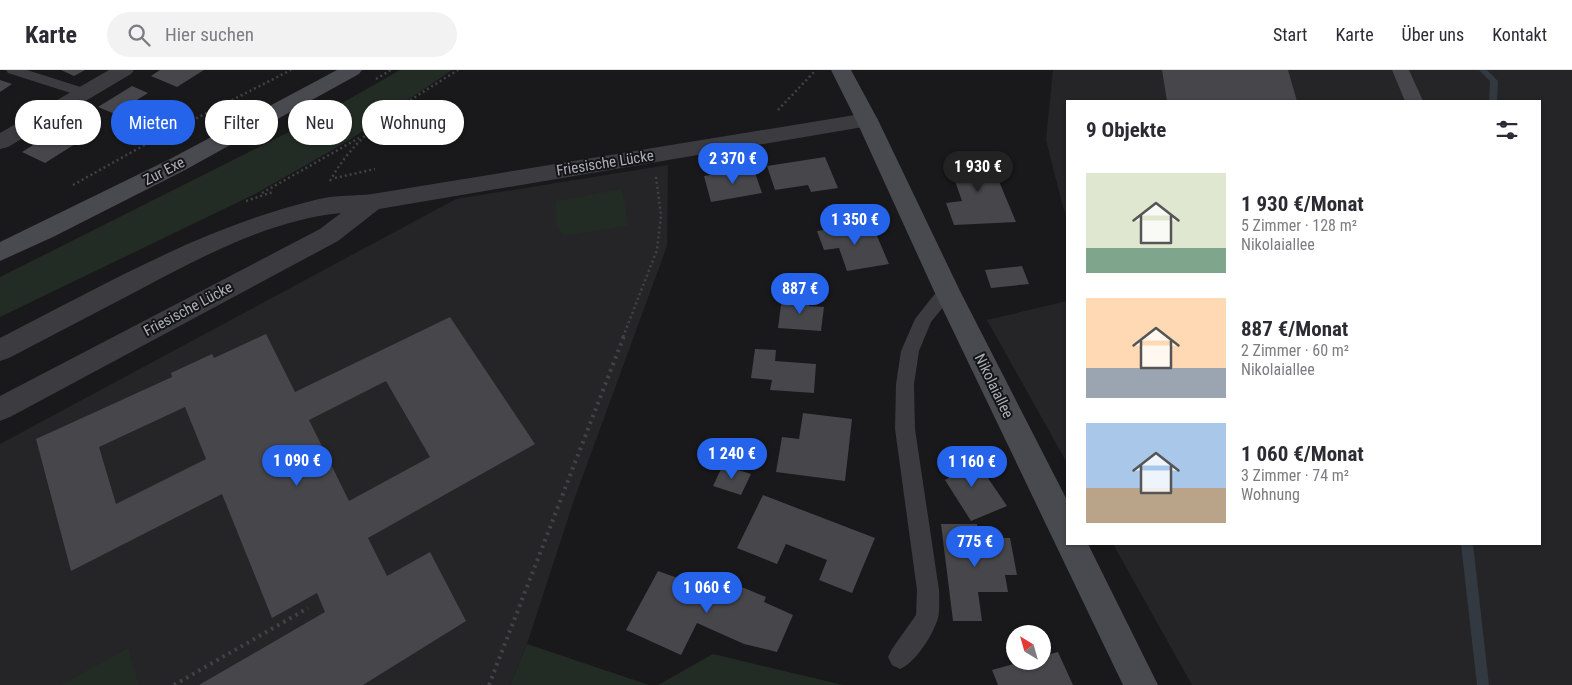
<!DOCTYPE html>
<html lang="de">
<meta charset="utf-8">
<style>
:root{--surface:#fff;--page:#f2f2f3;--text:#2b2b33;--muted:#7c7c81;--line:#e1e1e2;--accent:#2563eb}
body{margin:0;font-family:"Roboto Condensed",sans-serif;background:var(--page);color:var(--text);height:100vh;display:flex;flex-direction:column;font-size:19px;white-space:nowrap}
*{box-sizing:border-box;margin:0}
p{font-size:16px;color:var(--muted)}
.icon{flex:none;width:28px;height:28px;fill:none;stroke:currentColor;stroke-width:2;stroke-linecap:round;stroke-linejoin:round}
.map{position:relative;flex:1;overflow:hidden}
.panel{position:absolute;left:1066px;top:30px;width:475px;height:445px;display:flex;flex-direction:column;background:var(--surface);border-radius:0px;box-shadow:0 1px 4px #0004}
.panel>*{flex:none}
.guide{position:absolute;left:15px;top:30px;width:475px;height:45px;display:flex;gap:10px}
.needle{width:32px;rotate:323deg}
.fabs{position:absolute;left:1006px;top:555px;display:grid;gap:10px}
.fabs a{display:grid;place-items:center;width:45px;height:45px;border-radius:50%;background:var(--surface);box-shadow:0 1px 4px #0004;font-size:25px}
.price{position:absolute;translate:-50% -42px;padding:0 11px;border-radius:18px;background:var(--accent);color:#fff;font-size:16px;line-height:32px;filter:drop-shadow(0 1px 2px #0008)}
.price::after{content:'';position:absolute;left:50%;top:30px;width:15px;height:11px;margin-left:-8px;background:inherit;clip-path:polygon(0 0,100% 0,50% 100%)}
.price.active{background:#222;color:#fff}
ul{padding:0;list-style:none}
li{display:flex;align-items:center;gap:15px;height:125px;padding:0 20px}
li span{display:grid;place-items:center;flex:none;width:140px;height:100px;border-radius:0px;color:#555}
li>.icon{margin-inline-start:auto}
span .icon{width:60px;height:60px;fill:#fffc;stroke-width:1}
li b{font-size:21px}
h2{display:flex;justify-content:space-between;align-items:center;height:60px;padding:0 20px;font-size:21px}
.chip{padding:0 18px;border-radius:22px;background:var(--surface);box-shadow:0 1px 4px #0004;font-size:18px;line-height:45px}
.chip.active{background:var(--accent);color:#fff}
header{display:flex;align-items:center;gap:30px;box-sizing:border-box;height:70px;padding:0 25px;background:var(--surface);border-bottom:1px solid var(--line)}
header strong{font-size:24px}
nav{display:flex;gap:28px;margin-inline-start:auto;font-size:18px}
.search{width:350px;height:45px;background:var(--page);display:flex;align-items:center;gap:12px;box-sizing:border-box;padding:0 18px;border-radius:28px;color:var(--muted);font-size:19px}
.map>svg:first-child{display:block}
.built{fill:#252528}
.green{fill:#232b25}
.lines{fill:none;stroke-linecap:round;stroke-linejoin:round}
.stream{fill:#323940;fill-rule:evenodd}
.building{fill:#46464b;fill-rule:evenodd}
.path-far1{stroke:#414246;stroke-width:2.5;stroke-dasharray:2 3;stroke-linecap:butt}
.path{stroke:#414246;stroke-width:4;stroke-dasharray:2.5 4.5;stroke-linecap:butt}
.lane{fill:#3b3b40;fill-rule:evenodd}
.street{fill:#3b3b40;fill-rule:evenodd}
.secondary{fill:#494a4f;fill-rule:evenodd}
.labels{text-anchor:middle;stroke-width:4;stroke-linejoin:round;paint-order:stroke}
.street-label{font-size:15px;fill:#adb0b9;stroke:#141416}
</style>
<header>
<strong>Karte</strong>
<div class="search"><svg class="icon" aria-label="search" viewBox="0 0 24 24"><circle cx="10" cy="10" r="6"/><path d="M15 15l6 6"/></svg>Hier suchen</div>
<nav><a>Start</a><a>Karte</a><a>Über uns</a><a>Kontakt</a></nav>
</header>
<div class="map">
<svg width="1572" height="615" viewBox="0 0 1572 615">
<rect width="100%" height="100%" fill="#19191b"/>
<path class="built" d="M1053 0H1572V615H1192L1113 474H1540V31H1068L1067 146 1063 137 1046 70Z
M668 95 667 176 574 430 527 574 510 615H0V374L456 129Z
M1067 231H1068L1067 393 987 250Z"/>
<path class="green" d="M400 0H452L348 71 255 124 0 247V207L305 54Z
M622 119 628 156 564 166 556 156V131Z
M527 574 649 615H510Z
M128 578 139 615H61Z
M713 584 843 615H658Z"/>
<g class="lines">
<path class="stream" d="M1479 0H1487L1498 11 1497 31H1489L1490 11Z
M1461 474H1473L1489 615H1477Z"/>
</g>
<path class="building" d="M61 0H85L74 6Z
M160 0H204L177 17 151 6Z
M1162 0H1288L1297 31H1167Z
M1392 0H1409L1423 31H1405Z
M0 10 12 14 0 22Z
M132 16 148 23 115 44 98 37Z
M68 53 91 64 45 93 22 82Z
M988 85 1016 152 954 155 946 133 962 131 947 88Z
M825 87 838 118 811 122 808 115 775 120 767 96Z
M753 97 762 123 711 132 704 106Z
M871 152 889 194 847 201 839 178 824 180 817 161Z
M1022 196 1029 214 991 218 985 200Z
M782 227 810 229 809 236 824 237 821 261 778 258Z
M450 247 535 374 368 468 387 506 430 482 466 551 363 615H199L325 542 317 523 272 548 222 424 71 501 36 369 172 307 171 303 212 284 214 288 266 264 295 322ZM386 311 430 387 349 431 309 350ZM185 337 206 389 116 434 99 377Z
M755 279 776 280 775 291 816 294 814 323 770 320 772 310 751 308Z
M803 343 852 349 845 411 776 402 782 367 799 369Z
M963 382 974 398 979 395 1007 436 971 451 945 410 950 407 941 392Z
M723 395 751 404 741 425 713 416Z
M763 425 875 468 852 523 819 510 827 490 786 474 777 494 737 478Z
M941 454H977L979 468H1010L1017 505H1005L1008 522H978L982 551H953Z
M658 501 714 521 720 508 766 527 764 532 793 545 777 582 744 574 697 553 681 585 626 560Z
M1058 582 1073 615H998L992 600 1024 591H1042V586Z"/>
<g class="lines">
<path class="path-far1" d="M376 9 391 0
M778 40 815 1
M335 108 375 99
M330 111C358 59 409 31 458 0
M73 115 148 73 291 0
M262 123 359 68
M246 131 273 122
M623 267 657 180 661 145 656 107"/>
<path class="path" d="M174 615 308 538
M489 615 624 266"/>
<path class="lane" d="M6 0H27L90 20 92 23 90 26H80L8 3Z
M947 214 953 216 956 221 931 252 919 281 914 314 915 359 939 520C939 529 940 540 938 548 933 565 916 592 900 599L892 595 888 587 892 579 916 545 917 520 895 359 896 314 901 281 915 249 941 216Z"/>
<path class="street" d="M109 0H134L131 4 8 77 0 79V63Z
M867 43 875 45 878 50 875 55 379 139 338 171 10 347 0 351V326L320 159 341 143C270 150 203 186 141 219 97 242 53 265 9 288L0 291V268C104 215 205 156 319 129 336 125 355 126 372 124Z"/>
<path class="secondary" d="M337 0H362L359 4 185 100 53 167 0 191V172L170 89Z
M831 0H851L878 50 960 221 1068 432V474H1088L1158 615H1123L934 221 856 50Z"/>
</g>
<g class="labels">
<g class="street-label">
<text transform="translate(605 93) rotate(-9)" y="5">Friesische Lücke</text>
<text transform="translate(164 101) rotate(-27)" y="5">Zur Exe</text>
<text transform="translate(188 239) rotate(-28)" y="5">Friesische Lücke</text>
<text transform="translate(994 316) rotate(64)" y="5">Nikolaiallee</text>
</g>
</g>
</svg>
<div class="fabs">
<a><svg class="needle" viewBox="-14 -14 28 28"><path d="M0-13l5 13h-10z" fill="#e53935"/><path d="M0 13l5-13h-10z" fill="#7c7c81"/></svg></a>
</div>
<b class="price" style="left:733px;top:115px">2 370 €</b>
<b class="price active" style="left:978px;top:123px">1 930 €</b>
<b class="price" style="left:855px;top:176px">1 350 €</b>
<b class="price" style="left:800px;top:245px">887 €</b>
<b class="price" style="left:732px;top:410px">1 240 €</b>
<b class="price" style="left:297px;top:417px">1 090 €</b>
<b class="price" style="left:972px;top:418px">1 160 €</b>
<b class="price" style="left:975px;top:498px">775 €</b>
<b class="price" style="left:707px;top:544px">1 060 €</b>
<div class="guide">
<a class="chip">Kaufen</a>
<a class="chip active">Mieten</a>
<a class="chip">Filter</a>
<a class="chip">Neu</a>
<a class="chip">Wohnung</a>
</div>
<section class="panel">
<h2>9 Objekte<svg class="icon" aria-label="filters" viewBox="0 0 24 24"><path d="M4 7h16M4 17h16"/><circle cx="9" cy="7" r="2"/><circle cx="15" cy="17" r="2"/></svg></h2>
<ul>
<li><span style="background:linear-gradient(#dfe7d0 75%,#7fa58c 0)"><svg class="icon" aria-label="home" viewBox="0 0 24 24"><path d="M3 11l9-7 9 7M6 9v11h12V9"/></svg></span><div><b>1 930 €/Monat</b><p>5 Zimmer · 128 m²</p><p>Nikolaiallee</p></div></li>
<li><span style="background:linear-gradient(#ffd9b3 70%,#9aa5b1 0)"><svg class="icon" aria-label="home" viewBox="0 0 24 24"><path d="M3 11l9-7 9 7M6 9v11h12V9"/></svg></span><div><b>887 €/Monat</b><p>2 Zimmer · 60 m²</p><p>Nikolaiallee</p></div></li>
<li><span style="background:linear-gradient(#a9c7e8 65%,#b9a48a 0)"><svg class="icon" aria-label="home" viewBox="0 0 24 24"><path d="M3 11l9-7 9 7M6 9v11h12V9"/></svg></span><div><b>1 060 €/Monat</b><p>3 Zimmer · 74 m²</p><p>Wohnung</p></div></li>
</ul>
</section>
</div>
